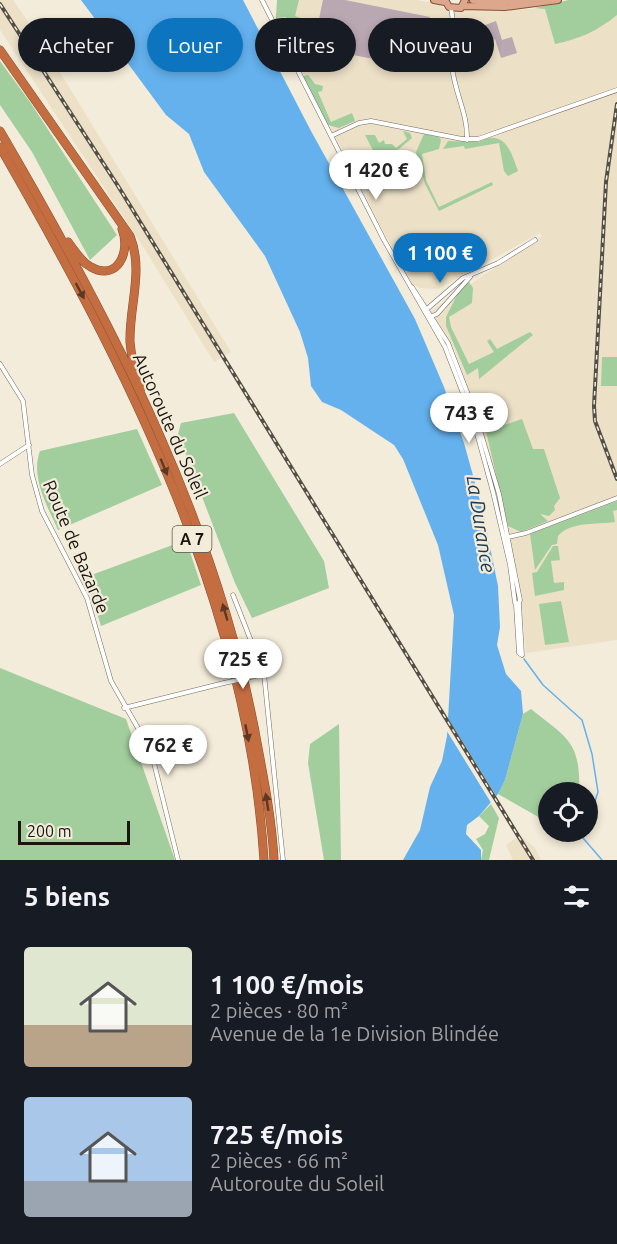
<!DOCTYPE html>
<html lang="fr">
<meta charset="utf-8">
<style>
:root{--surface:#171b24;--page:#242831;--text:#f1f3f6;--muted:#9ea1a6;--accent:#0d75c0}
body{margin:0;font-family:Ubuntu,sans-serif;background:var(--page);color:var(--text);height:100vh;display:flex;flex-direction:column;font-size:22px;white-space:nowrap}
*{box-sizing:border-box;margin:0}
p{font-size:20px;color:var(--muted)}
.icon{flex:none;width:33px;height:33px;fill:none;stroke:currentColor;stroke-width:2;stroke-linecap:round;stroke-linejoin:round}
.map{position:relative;height:860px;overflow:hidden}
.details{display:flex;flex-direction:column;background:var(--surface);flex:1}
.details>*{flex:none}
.banner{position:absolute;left:18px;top:18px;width:582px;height:54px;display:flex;gap:12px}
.fabs{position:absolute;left:538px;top:782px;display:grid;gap:12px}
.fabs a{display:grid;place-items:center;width:60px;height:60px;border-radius:50%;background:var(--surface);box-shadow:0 3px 9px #0003;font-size:30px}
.scale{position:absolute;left:18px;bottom:15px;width:112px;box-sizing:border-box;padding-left:6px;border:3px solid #191610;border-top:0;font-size:16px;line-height:21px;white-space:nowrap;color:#191610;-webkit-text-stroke:4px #f4ecda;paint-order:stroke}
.price{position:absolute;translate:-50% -51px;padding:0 14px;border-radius:21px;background:#fff;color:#222;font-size:20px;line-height:39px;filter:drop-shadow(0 2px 3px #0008)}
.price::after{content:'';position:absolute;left:50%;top:36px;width:18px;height:14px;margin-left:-9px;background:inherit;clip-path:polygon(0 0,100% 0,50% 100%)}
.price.active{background:var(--accent);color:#fff}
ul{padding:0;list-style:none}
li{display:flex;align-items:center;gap:18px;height:150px;padding:0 24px}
li span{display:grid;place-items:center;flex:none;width:168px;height:120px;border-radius:6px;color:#555}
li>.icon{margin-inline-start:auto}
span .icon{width:72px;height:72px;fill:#fffc;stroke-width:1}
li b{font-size:26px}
h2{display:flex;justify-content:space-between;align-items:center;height:72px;padding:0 24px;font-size:26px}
.chip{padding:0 21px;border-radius:27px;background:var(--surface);box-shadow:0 3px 9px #0003;font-size:21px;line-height:54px}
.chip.active{background:var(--accent);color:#fff}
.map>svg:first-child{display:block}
.built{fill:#ece0c7}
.green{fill:#a2ce9d}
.water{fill:#64b1ed}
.pier{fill:#f4ecda}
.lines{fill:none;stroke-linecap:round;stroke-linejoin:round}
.stream{stroke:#64b1ed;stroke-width:1.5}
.building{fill:#b9a7b1}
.minor-casing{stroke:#746d5d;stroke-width:5}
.primary-casing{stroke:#884f30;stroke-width:8}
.motorway-casing{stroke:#884f30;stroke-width:9}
.minor{stroke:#fff;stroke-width:4}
.primary{stroke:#dca78d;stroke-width:6}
.motorway{stroke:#c46d41;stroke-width:8}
.rail-casing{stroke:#534f46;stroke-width:4}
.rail{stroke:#f4ecda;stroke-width:1.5;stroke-dasharray:4.5;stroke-linecap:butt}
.minor-bridge-casing{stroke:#746d5d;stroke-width:5;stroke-linecap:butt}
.minor-bridge{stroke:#fff;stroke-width:4}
.oneway{fill:#5d3924}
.labels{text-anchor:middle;stroke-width:4.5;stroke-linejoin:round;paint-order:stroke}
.shield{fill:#f4ecda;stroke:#5b564d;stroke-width:1.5}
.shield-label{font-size:16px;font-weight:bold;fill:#191610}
.street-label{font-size:18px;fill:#191610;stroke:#f4ecda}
.water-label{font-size:20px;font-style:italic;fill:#1a3a53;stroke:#f4ecda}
</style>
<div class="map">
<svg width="617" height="860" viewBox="0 0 617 860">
<rect width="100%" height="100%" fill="#f4ecda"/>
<path class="built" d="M0 0H13L36 33 231 352 214 362 144 248 0 30Z
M278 0H417L439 4 447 11 459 12 469 8 497 11 531 9 566 0H617V640L526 653 518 577 479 419 455 351 431 311 542 236 540 233 438 289 420 288 412 283 382 229 275 18Z
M520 835 535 848 541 860H513L506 845Z"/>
<path class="green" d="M277 0H299L295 16 301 18 297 42 301 49 291 48 286 17 276 18Z
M569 0H617V15C597 31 580 39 555 44L545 9 535 8Z
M0 61 30 102 117 235 90 260 32 152 0 105Z
M308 75 315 84 323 86 322 91 318 92 331 122 352 113 355 121 339 128 328 125 304 79V76Z
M403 131 410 133 412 138 399 149 378 160 365 135H375L379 143 384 140 385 144H392L396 148 407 139Z
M424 134 439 137 441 140 439 149 422 154 426 180 439 207 492 182 493 185 439 211 425 184 416 152Z
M488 138C508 135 512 156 518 171L508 176 504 171 499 143 465 149 464 146 443 149 448 141 478 142Z
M469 282 473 288 472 303 449 317 451 327 469 364 494 352 487 341 490 339 497 349 530 332 533 335 479 379 478 368 467 375 446 326V317L461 287Z
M602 357H617V386H601Z
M234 413 324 561 329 588 252 618 235 583 178 434 181 423Z
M522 419 533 449H544L560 498 554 506 555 510 549 516 540 514 548 521 521 532 508 526 486 431Z
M137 429 162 485 58 530C48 507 30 477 40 451Z
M617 501V510L613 511 615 522C598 525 570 521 558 536L557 544 552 545 535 570 530 534Z
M186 540 201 585 101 626 86 577Z
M553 546H558L560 560 551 561 554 583 564 582V590L535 596 532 573 537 572Z
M561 601 569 642 545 645 539 604Z
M0 668 126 719 175 860H0Z
M531 709C567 738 581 741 579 792H549V823L498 794 505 780 523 714Z
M339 724 341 860H324L308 763 310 744Z
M491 804 499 818 489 860H481L483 850 476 839 485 834 489 826 479 816Z"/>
<path class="water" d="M81 0H243L311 131 415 319 444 387 464 443 482 508 498 586 500 627 497 645 506 674 521 691 523 714 505 780 498 794 479 816 467 825 466 834 481 850V860H403L420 830 430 787 442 761 447 736 454 615 438 545 403 459 394 445 341 410 322 402 311 386 308 358 300 332 265 256 204 172 189 134 166 115Z"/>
<path class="pier" d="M446 715 498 799 493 806 445 728Z"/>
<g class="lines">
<path class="stream" d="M524 659 543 685 582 720 592 754 598 792 588 823
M586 831 583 838 602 860"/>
</g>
<path class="building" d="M323 0H345L430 17 419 68 323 49 326 35 316 33Z
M496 21 502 40 512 37 517 53 501 58 495 39 474 46 473 27 477 28Z"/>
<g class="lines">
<defs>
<path id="minor" d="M262 0 384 240 445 347 473 419 493 492 510 565 515 603 518 605
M451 9C456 27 450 47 452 66 454 92 468 113 467 140
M331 136 359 123 371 121 462 139H478L617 90
M412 287 448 343 474 410 499 494 520 600 518 605
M427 309 463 278 498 263 535 240
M432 316 437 314 470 277
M0 364 23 401 32 475 42 511 87 598 111 681 151 751 178 860
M0 464 29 445
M508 537 526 533 617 498
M233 595 264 674 283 860
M516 605 519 653 522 655 519 604
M124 708 224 683"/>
<path id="primary" d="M434 0 445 2
M445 0 449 7 461 8 465 0
M473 0 499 2 533 0
M463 6 505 7 558 0"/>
<path id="motorway" d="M0 50 130 236C144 271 129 306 130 342 131 357 136 373 142 387
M0 131C113 324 219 526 258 748 265 785 272 822 274 860
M0 147C126 366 248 602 264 860
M68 242C75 251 81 262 91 267 118 282 131 251 122 229"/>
</defs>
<use href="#minor" class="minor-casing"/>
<use href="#primary" class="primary-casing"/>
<use href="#motorway" class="motorway-casing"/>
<use href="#minor" class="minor"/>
<use href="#primary" class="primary"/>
<use href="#motorway" class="motorway"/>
<defs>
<path id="rail" d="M0 4 118 186 533 860
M617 104 606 182 594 406 595 421 617 479"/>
</defs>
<use href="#rail" class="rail-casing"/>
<use href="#rail" class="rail"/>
<defs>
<path id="minor-bridge" d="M224 683 256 676"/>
</defs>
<use href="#minor-bridge" class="minor-bridge-casing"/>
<use href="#minor-bridge" class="minor-bridge"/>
</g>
<defs><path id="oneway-solid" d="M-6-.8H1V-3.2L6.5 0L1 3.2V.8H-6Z" transform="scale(1.5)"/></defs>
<g class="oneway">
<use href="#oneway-solid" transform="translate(80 291) rotate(62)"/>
<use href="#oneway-solid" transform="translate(164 467) rotate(68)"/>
<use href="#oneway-solid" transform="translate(225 612) rotate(-106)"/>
<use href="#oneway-solid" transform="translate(247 733) rotate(79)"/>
<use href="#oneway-solid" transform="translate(267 802) rotate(-99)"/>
</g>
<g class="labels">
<rect class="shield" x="172.5" y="526" width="39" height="26" rx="4.5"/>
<g class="shield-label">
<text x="192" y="545">A 7</text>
</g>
<g class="street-label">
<text transform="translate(170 426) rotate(66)" y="6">Autoroute du Soleil</text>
<text transform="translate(76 547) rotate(67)" y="6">Route de Bazarde</text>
</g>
<g class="water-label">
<text transform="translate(481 524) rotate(81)" y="7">La Durance</text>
</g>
</g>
</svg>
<div class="fabs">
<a><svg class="icon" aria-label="locate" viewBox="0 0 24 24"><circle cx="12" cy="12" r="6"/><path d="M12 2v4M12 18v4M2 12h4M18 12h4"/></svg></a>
</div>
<div class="scale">200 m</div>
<b class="price" style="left:376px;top:201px">1 420 €</b>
<b class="price active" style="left:440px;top:284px">1 100 €</b>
<b class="price" style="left:469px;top:444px">743 €</b>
<b class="price" style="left:243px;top:690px">725 €</b>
<b class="price" style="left:168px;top:776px">762 €</b>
<div class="banner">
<a class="chip">Acheter</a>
<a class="chip active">Louer</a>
<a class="chip">Filtres</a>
<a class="chip">Nouveau</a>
</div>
</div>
<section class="details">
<h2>5 biens<svg class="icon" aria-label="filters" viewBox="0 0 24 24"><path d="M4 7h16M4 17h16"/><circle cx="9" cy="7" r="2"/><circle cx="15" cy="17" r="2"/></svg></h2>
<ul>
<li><span style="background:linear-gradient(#dfe7d0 65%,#b9a48a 0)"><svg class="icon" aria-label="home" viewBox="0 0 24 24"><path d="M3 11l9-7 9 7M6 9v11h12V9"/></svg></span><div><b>1 100 €/mois</b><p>2 pièces · 80 m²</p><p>Avenue de la 1e Division Blindée</p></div></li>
<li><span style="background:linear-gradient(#a9c7e8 70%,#9aa5b1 0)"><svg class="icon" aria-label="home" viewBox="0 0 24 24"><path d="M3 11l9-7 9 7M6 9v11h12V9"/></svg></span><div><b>725 €/mois</b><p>2 pièces · 66 m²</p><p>Autoroute du Soleil</p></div></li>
</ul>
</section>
